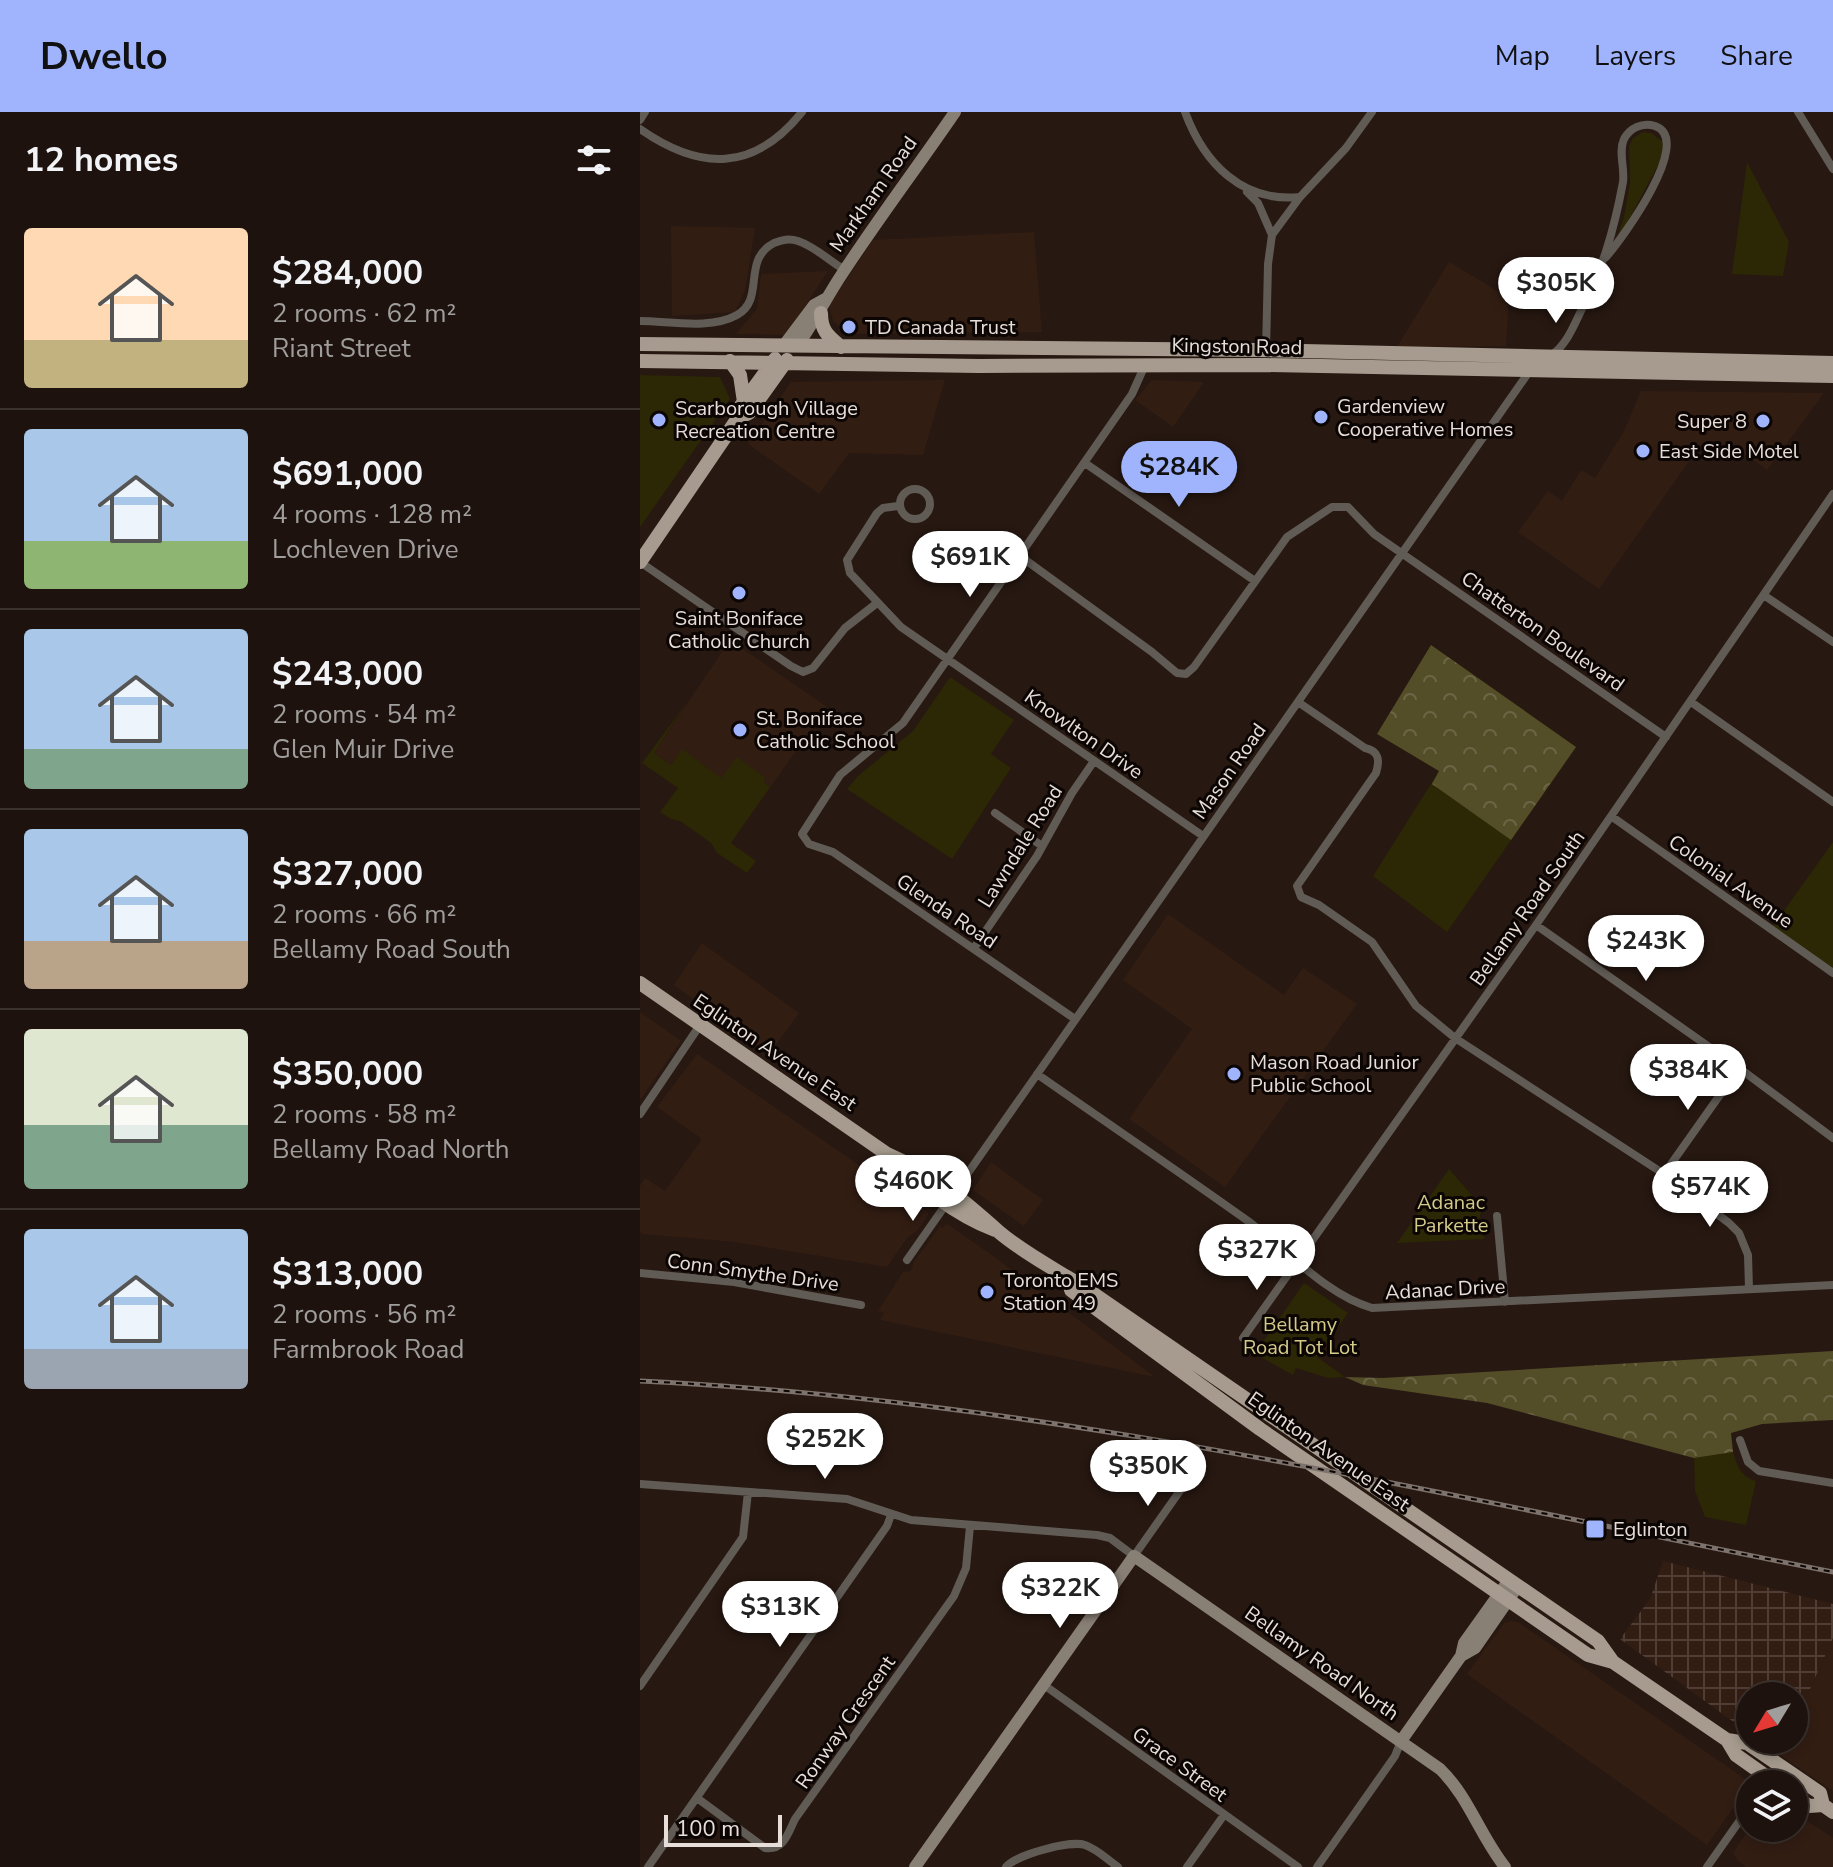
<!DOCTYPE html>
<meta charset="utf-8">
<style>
:root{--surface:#1d120d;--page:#2a201b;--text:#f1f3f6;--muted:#a09e9d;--line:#3b322e;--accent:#a0b3fd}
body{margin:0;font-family:"Nunito Sans",sans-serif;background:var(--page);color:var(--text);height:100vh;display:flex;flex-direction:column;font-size:30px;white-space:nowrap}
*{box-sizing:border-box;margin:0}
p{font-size:26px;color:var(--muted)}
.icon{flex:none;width:44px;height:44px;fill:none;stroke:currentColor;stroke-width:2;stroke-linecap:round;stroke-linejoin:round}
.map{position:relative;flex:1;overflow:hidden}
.side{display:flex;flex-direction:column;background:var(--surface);width:640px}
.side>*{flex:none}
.needle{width:52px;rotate:232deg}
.buttons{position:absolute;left:1096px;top:1570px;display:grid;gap:16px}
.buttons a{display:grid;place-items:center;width:72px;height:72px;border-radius:50%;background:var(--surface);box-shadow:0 4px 12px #0003,0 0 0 2px var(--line);font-size:40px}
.scale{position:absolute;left:24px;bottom:20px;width:118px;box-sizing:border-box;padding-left:8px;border:4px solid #e8ded9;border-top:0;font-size:22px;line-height:28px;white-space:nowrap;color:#e8ded9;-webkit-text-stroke:6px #0b0503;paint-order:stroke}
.price{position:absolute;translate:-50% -68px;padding:0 18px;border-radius:28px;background:#fff;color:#222;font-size:26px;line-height:52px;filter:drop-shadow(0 2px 4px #0008)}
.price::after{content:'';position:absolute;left:50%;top:48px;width:24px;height:18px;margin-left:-12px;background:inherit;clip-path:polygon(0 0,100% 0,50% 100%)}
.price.on{background:var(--accent);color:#111}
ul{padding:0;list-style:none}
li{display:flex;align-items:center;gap:24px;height:200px;padding:0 24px}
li+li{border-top:2px solid var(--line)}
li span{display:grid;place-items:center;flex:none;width:224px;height:160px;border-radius:8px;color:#555}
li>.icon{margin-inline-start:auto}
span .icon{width:96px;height:96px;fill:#fffc;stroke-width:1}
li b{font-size:34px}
h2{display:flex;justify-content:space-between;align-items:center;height:96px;padding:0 24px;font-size:34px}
header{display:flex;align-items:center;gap:48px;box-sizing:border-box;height:112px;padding:0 40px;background:var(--accent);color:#111}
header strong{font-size:38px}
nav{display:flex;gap:44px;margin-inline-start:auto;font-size:28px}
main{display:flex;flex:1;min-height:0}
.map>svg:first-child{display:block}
.built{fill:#321d13}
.industrial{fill:url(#industrial-grid)}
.green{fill:#2c2704}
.forest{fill:url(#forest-crowns)}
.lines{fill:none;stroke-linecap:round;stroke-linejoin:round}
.street{stroke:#605b55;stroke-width:8}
.secondary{stroke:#887f75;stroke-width:12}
.primary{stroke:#a69b8e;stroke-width:14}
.rail-casing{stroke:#7e726c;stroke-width:5}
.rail{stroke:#0b0503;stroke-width:2;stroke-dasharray:6;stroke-linecap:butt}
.poi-dot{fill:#a0b3fd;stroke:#0b0503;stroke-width:3}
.labels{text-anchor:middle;stroke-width:6;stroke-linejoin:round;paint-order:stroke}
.street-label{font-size:20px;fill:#e8ded9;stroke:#0b0503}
.poi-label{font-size:20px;fill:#e8ded9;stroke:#0b0503;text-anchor:start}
.park-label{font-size:20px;fill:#d5cb89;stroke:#0b0503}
</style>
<header>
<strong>Dwello</strong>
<nav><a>Map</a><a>Layers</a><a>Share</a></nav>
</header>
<main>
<section class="side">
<h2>12 homes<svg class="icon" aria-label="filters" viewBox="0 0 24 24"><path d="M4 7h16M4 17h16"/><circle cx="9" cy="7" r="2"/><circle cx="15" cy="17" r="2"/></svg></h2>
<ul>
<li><span style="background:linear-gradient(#ffd9b3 70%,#c2b280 0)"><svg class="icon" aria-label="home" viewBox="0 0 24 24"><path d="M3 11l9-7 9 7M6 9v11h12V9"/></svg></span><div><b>$284,000</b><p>2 rooms · 62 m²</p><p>Riant Street</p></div></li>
<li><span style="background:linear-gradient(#a9c7e8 70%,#8fb573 0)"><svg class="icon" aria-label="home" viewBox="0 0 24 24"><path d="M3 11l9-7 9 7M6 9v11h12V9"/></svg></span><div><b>$691,000</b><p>4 rooms · 128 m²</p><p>Lochleven Drive</p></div></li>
<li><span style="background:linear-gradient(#a9c7e8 75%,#7fa58c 0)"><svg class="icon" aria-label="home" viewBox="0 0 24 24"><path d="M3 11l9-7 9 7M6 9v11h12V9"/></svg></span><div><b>$243,000</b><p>2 rooms · 54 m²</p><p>Glen Muir Drive</p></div></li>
<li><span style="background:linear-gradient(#a9c7e8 70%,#b9a48a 0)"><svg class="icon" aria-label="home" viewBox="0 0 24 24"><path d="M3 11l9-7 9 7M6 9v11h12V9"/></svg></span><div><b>$327,000</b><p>2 rooms · 66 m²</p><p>Bellamy Road South</p></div></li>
<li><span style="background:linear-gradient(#dfe7d0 60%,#7fa58c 0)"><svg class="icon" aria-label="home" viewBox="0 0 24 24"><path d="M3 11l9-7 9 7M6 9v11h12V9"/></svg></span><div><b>$350,000</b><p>2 rooms · 58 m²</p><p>Bellamy Road North</p></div></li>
<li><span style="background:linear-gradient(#a9c7e8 75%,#9aa5b1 0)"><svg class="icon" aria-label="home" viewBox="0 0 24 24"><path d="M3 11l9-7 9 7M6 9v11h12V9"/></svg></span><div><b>$313,000</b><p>2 rooms · 56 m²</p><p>Farmbrook Road</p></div></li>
</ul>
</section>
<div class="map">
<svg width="1193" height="1755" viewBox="0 0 1193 1755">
<defs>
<pattern id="industrial-grid" width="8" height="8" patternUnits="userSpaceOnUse" patternTransform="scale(2)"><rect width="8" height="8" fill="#321d13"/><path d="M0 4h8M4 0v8" fill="none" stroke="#503d35"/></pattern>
<pattern id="forest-crowns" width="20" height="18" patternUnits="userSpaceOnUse" patternTransform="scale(2)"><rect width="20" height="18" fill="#534d28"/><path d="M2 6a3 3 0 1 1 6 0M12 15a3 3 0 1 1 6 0" fill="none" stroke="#6c6647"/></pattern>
</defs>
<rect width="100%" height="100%" fill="#271811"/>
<path class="built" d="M31 114 115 116 105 179 95 200 32 204Z
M394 120 402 220 209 222 193 209 189 193 233 128Z
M809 150 869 186 866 234 757 235Z
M188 159 146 223 96 222 117 197 121 162Z
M305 268 283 343 209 341 179 382 108 332 151 270Z
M512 268 564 270 533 315 495 288Z
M1001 279 1184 281 1127 358 1107 343 1059 335 959 477 878 420 908 379 922 389 941 358 955 366 984 319Z
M90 528 187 595 108 707 14 641Z
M528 802 644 883 663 856 717 892 585 1075 489 1007 552 917 483 868Z
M62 831 159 901 129 942 34 873Z
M0 900 41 929 0 988Z
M57 942 289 1101 278 1118 267 1126 247 1155 95 1130 4 1122 0 1120V1074L5 1066 25 1079 62 1027 17 995Z
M351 1050 403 1088 384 1114 333 1078Z
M306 1111 349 1141 515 1265 240 1208 244 1201 238 1199 263 1160 271 1159 274 1150 300 1114 303 1116Z
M871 1509 878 1510 1111 1671 1067 1733 827 1562 864 1511Z
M1193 1526V1679L1131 1637 1137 1628H1154V1602L1170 1577Z
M1154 1700 1193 1726V1755H1106L1098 1749 1093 1741 1110 1716H1154Z"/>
<path class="industrial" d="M1023 1449 1193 1492V1526L1170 1577 1154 1602V1584H1110V1622L980 1527 1010 1487Z"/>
<path class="green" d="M1003 20 1011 21 1022 29 1024 42 973 137 984 105 990 71 989 34 993 26Z
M1107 50 1149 130 1143 164 1092 162Z
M0 263 80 265 90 287 0 415Z
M791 533 936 635 807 820 733 764 799 659 737 622Z
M310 565 374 608 351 642 371 656 312 747 207 677 218 664 273 619Z
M49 588 14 641 31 653 42 637 81 666 97 645 126 666 123 670 130 675 91 731 116 749 107 761 77 741 71 731 40 709 31 707 20 700 38 676 2 651Z
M1193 730V857L1133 814Z
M809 1057 842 1095 838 1113 845 1127 757 1131Z
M664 1171 708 1201 677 1245 705 1265 688 1266 656 1256 653 1263 617 1243 620 1234Z
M1093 1340C1098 1355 1100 1364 1116 1369L1106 1413 1065 1405 1055 1379 1054 1346Z"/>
<path class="forest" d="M791 533 936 635 871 728 792 672 799 659 737 622Z
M1193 1239V1308L1122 1312 1091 1321 1093 1340 1054 1346 847 1291 723 1273 705 1265 743 1266Z"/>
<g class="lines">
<path class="street" d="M545 0C564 51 602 91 660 85
M1158 0 1193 57
M0 8 5 0
M0 17C60 59 114 60 162 0
M607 80 618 91 632 123
M0 209C29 209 70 218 97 203 126 187 101 148 134 131 142 128 149 126 158 129 176 135 189 149 205 158
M626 239 628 152 632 123 660 85 706 36 732 0
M912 243C926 232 932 218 939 203 962 159 974 119 983 70 985 56 978 40 984 27 990 16 1002 10 1015 14 1055 28 981 128 966 145
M445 351 615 469
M260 392a15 15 0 1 1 30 0a15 15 0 1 1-30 0Z
M258 394 243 396 237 401 207 448 210 461 261 515 563 724
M380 444 512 540 537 561 546 562 554 555 647 425 692 395H708L734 422 1026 625
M0 450 151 554 163 560 173 556 205 516 237 491
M1125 484 1193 530
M658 590 725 636C739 639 740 648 736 661L657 774 661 785 679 793 732 830 776 894 815 926 1024 1062 1089 1111 1099 1121 1108 1143 1109 1177
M1051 590 1193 690
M355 701 402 734
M971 704 1193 861
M896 813 1099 956 1193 1026
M334 836 397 744 432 681 454 649
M435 907 193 740 169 732 162 722 200 663 263 611 492 282 505 253
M397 962C467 1011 538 1059 608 1109 646 1137 686 1183 732 1196L1193 1173
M0 1002 60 913
M1024 1062 1099 956
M857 1104 865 1190
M267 1148 891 257
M0 1161 94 1170 221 1193
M603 1226 896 813 1193 382
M1100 1328 1108 1350 1119 1359 1193 1371
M0 1372 207 1387 271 1408 457 1423 470 1426 494 1444 549 1366
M404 1573 658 1755
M0 1574 103 1425 108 1380
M57 1686 125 1736C144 1739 148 1721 155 1707L314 1484 326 1456 330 1414
M8 1755 247 1414 251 1403
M366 1755C375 1743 431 1728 445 1733 457 1737 468 1748 478 1755
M547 1755 584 1703
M677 1755 755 1644 761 1629
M1067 1755 1110 1694"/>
<path class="secondary" d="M144 233 174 193 185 187
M157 234C174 211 186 186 202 162 238 107 278 54 315 0
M821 1544 835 1536 878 1474
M761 1629 821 1544 824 1531 869 1468
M275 1755 494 1444 800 1657C829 1685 840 1724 865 1755"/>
<path class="primary" d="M181 201C181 219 188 224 201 235
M0 232 618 238 1193 251
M0 249 339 254 625 253 1193 264
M90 249 100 263 104 290
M98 306 109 301 147 248
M0 450 98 306 100 295 135 247
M0 871 247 1042C279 1073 313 1102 355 1118
M247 1042C293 1062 323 1088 359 1120 386 1143 419 1159 448 1178L958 1529 973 1550 1087 1628 1096 1643 1137 1672
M431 1178 620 1317 948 1543 973 1550
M1087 1628 1107 1631 1180 1681 1183 1693 1193 1700
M1154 1684 1169 1694 1183 1693"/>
<defs>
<path id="rail" d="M0 1269C403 1288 798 1382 1193 1460"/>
</defs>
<use href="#rail" class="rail-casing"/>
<use href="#rail" class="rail"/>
</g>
<g class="poi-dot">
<circle cx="209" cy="215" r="8"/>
<circle cx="681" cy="305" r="8"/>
<circle cx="19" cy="308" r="8"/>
<circle cx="1123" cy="309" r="8"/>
<circle cx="1003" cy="339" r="8"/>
<circle cx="99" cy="481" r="8"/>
<circle cx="100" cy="618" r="8"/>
<circle cx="594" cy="962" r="8"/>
<circle cx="347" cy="1180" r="8"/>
<rect x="945" y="1407" width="20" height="20" rx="4"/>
</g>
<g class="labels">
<g class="street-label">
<text transform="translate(233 82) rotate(-55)" y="7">Markham Road</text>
<text transform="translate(597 234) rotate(1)" y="7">Kingston Road</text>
<text transform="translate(903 519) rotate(35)" y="7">Chatterton Boulevard</text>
<text transform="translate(444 622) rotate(35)" y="7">Knowlton Drive</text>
<text transform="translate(589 659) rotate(-55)" y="7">Mason Road</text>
<text transform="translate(380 734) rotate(-58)" y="7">Lawndale Road</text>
<text transform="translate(1091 769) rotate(35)" y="7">Colonial Avenue</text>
<text transform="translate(887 796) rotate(-55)" y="7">Bellamy Road South</text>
<text transform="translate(307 799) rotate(34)" y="7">Glenda Road</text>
<text transform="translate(135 940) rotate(34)" y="7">Eglinton Avenue East</text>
<text transform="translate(113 1160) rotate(8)" y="7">Conn Smythe Drive</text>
<text transform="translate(805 1177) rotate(-3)" y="7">Adanac Drive</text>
<text transform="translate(689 1339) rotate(35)" y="7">Eglinton Avenue East</text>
<text transform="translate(682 1551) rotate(35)" y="7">Bellamy Road North</text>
<text transform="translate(205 1610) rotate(-55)" y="7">Ronway Crescent</text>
<text transform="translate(540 1652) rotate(36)" y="7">Grace Street</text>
</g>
<g class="poi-label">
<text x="225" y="222">TD Canada Trust</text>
<text x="697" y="301">Gardenview<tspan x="697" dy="23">Cooperative Homes</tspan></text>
<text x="35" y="303">Scarborough Village<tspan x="35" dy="23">Recreation Centre</tspan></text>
<text x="1107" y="316" text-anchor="end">Super 8</text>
<text x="1019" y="346">East Side Motel</text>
<text x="99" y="513" text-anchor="middle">Saint Boniface<tspan x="99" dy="23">Catholic Church</tspan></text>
<text x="116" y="613">St. Boniface<tspan x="116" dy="23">Catholic School</tspan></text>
<text x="610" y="957">Mason Road Junior<tspan x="610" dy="23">Public School</tspan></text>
<text x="363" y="1175">Toronto EMS<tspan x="363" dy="23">Station 49</tspan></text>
<text x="973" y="1424">Eglinton</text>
</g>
<g class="park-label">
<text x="811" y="1097">Adanac<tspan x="811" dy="23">Parkette</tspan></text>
<text x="660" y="1219">Bellamy<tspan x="660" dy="23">Road Tot Lot</tspan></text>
</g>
</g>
</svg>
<div class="buttons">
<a><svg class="needle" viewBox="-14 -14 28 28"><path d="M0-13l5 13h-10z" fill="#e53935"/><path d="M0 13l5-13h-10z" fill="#a09e9d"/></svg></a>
<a><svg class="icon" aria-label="layers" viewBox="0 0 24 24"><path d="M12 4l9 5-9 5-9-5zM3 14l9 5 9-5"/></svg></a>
</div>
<div class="scale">100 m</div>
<b class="price" style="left:916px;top:213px">$305K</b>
<b class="price on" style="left:539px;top:397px">$284K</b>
<b class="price" style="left:330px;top:487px">$691K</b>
<b class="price" style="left:1006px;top:871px">$243K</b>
<b class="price" style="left:1048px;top:1000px">$384K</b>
<b class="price" style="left:273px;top:1111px">$460K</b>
<b class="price" style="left:1070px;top:1117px">$574K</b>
<b class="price" style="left:617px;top:1180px">$327K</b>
<b class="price" style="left:185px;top:1369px">$252K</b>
<b class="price" style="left:508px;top:1396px">$350K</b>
<b class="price" style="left:420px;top:1518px">$322K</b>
<b class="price" style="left:140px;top:1537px">$313K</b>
</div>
</main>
